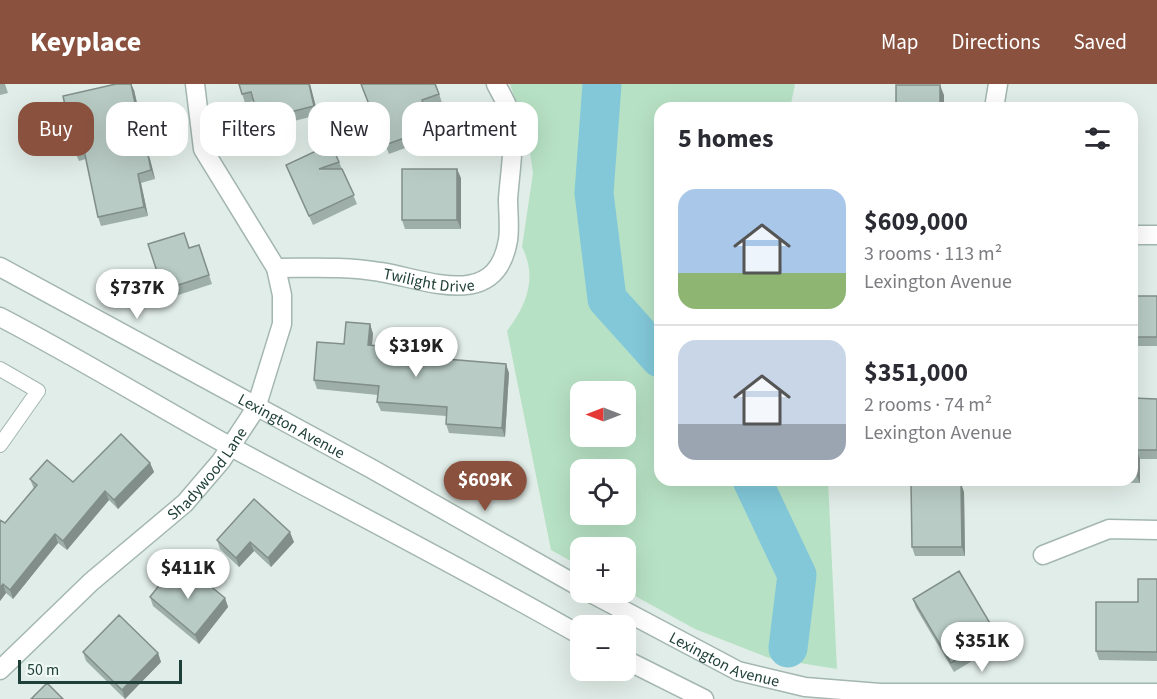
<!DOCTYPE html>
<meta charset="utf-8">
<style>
:root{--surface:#fff;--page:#f2f2f3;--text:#2b2b33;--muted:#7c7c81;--line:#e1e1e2;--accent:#8a513f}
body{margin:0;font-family:"Source Sans 3",sans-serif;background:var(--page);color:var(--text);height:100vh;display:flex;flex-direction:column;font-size:22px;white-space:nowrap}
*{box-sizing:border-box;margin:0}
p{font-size:20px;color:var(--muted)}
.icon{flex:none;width:33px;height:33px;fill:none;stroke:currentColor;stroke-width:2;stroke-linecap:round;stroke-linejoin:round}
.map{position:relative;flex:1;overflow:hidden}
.panel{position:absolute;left:654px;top:18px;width:484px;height:384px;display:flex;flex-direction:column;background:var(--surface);border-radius:18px;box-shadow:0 6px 24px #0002}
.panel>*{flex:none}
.hud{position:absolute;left:18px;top:18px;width:546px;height:54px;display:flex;gap:12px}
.needle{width:39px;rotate:270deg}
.controls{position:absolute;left:570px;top:297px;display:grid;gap:12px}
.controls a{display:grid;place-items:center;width:66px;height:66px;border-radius:12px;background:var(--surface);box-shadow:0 6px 24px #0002;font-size:30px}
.scale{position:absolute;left:18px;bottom:15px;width:164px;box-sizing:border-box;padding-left:6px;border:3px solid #1f4038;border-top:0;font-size:16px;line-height:21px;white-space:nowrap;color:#1f4038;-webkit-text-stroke:4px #f1f9f6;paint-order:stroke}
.price{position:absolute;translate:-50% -51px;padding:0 14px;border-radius:21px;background:#fff;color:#222;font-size:20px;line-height:39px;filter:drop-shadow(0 2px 3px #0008)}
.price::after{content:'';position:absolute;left:50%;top:36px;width:18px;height:14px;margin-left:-9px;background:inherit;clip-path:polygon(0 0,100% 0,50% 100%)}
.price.selected{background:var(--accent);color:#fff}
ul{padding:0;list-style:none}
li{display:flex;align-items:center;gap:18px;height:150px;padding:0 24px}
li+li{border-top:2px solid var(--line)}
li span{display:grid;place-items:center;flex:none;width:168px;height:120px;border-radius:18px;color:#555}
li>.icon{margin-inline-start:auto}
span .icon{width:72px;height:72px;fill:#fffc;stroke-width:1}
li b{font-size:26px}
h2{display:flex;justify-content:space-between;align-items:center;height:72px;padding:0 24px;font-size:26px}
.chip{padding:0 21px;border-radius:18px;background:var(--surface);box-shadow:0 6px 24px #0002;font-size:21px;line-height:54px}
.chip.selected{background:var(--accent);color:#fff}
header{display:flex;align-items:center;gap:36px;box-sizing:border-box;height:84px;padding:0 30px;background:var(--accent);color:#fff}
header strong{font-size:28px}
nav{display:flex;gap:33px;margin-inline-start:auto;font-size:21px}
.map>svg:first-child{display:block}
.green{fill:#b7e1c4;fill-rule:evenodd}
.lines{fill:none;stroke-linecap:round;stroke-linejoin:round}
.river{stroke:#82c8d9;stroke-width:39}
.service-casing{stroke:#a3b6b0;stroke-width:16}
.minor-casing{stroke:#a3b6b0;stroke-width:21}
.tertiary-casing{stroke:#a3b6b0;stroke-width:21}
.service{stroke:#fff;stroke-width:14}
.minor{stroke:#fff;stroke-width:18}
.tertiary{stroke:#fff;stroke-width:18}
.wall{fill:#9eafa9}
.shaded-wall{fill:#818e89}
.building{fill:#b8cbc4;stroke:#818e89;stroke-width:1.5}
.labels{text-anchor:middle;stroke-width:4.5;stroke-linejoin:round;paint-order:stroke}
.street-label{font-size:16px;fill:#1f4038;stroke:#f1f9f6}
</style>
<header>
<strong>Keyplace</strong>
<nav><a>Map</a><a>Directions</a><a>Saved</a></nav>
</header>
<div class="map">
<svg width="1157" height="615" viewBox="0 0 1157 615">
<rect width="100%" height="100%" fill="#e1ede8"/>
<path class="green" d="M510 0H795L790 24H660V396H828L837 585 769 574 695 545 626 507V464H580V482L551 466 507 247C526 222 538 194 522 163L533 89 528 55ZM580 308H626V352H580ZM580 386H626V430H580Z"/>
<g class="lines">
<path class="river" d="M602 0 594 109 607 215 660 274
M752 396 797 491 788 564"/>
<defs>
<path id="service" d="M0 285 38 307 0 361"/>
<g id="minor">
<path d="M994 24 998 0"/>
<path d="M1132 151H1157"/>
<path id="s1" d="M276 184C310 184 346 182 380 188 426 195 496 228 508 156 510 143 508 128 508 115 510 86 517 53 508 24 505 16 500 8 496 0"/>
<path d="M1043 471 1109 445 1157 446"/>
<path id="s2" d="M0 586 91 498 185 419 221 377 256 324 282 240V211L276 184 203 65 195 0"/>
</g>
<g id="tertiary">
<path id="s3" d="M0 183 372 385 580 503"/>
<path d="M0 233C79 274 155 321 233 364 349 426 466 486 580 551"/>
<path id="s4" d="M589 508 738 587 805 603 880 609H1157"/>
<path d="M626 576 704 615"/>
</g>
</defs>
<use href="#service" class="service-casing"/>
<use href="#minor" class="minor-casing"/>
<use href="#tertiary" class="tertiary-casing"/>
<use href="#service" class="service"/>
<use href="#minor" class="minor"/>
<use href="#tertiary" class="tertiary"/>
</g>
<path class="wall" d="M0 0H5L8 9 0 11Z
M239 0H310L318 31 262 45 254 17 245 19Z
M361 0H436L442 19 425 25 435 53 389 70Z
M134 6 139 28 115 33 123 71 150 75 155 95 141 99 148 132 101 142 98 133 86 75 79 77 75 68 63 12Z
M339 78 357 120 313 141 286 81Z
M461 94V145H405L402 136Z
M199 161 212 200 166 215 163 206Z
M1132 212H1157V262H1132Z
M370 240 373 250 372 261 435 267 438 275 509 289 505 353 449 349 446 340V332L381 327 377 318 378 311 317 305 314 296 344 260Z
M1132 314 1157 315V375H1140V399L1097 398 1096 396H1132Z
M150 379 154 388 118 425 109 416 67 466 58 459 13 515 6 509 0 517V436L5 439 34 405 30 395 73 398Z
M964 408 965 472H915L912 463Z
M217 456 294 458 271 483 254 467 239 483 220 465Z
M1157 495V577L1099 576 1096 567 1138 518Z
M173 501 225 514 228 523 199 560 153 522 150 513Z
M913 515 997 551 1000 560 954 588 916 524Z
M83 568 158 569 161 578 125 615 86 577Z"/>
<path class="shaded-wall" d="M131 0 134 6 139 28 135 19Z
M309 0H310L318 31 314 22Z
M940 1 944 11V24H940Z
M112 24 115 33 125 80 122 71Z
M147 66 150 75 155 95 151 86Z
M457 85 461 94V145L457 136Z
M138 90 141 99 148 132 144 123Z
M370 240 373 250 371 270 368 261Z
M506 280 509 289 505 353 502 344Z
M1137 366 1140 375V399L1136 390Z
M150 379 154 388 118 425 114 416Z
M961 399 964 408 965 472 962 463Z
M105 407 109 416 67 466 63 457Z
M290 448 294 458 271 483 268 474Z
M55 450 58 459 13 515 10 506Z
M250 458 254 467 239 483 236 474Z
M3 500 6 509 0 517V504Z
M225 514 228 523 199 560 195 551Z
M158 569 161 578 125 615 122 606Z"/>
<path class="building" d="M116 0H131L135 19 112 24 122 71 147 66 151 86 138 90 144 123 98 133 84 66 75 68 63 12Z
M239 0H309L314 22 259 36 251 8 242 10Z
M361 0H435L439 10 422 16 432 44 385 61Z
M896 1H940V24H896Z
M331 60 339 78 319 85H342L354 111 309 132 286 81Z
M402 85H457V136H402Z
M184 149 189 164 199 161 209 191 163 206 148 160Z
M1132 212H1157V253H1132Z
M346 238 370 240 368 261 435 267 434 274 506 280 502 344 446 340 447 323 377 318 379 302 314 296 317 258 344 260Z
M1132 314 1157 315V366H1137L1136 390H1132Z
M121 350 150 379 114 416 105 407 63 457 55 450 10 506 3 500 0 504V436L5 439 37 401 30 395 47 376 73 398Z
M911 399H961L962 463H912Z
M254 415 290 448 268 474 250 458 236 474 217 456Z
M187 483 225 514 195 551 150 513 165 494 173 501Z
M959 487 997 551 951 579 913 515Z
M1138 495H1157V568L1096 567V518H1138Z
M119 531 158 569 122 606 83 568Z
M47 599 63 615H31Z"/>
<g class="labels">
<g class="street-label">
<text dy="6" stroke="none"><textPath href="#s1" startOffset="154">Twilight Drive</textPath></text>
<text dy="6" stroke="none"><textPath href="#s3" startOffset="332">Lexington Avenue</textPath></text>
<text dy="6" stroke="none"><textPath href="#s2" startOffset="286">Shadywood Lane</textPath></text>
<text dy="6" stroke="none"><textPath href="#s4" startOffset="152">Lexington Avenue</textPath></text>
</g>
</g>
</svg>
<div class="controls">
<a><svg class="needle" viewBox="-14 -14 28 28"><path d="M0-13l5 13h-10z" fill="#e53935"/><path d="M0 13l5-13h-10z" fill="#7c7c81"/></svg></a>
<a><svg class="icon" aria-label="locate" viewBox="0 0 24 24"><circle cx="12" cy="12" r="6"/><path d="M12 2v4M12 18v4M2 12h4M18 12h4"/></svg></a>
<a>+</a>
<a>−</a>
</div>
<div class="scale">50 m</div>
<b class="price" style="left:137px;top:236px">$737K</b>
<b class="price" style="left:416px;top:294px">$319K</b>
<b class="price selected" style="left:485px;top:428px">$609K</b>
<b class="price" style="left:188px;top:516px">$411K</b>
<b class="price" style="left:982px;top:589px">$351K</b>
<div class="hud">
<a class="chip selected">Buy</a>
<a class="chip">Rent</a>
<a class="chip">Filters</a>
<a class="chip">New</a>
<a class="chip">Apartment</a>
</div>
<section class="panel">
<h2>5 homes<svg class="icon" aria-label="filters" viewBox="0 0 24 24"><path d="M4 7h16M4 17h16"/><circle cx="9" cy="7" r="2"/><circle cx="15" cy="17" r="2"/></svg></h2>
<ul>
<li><span style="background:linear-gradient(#a9c7e8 70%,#8fb573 0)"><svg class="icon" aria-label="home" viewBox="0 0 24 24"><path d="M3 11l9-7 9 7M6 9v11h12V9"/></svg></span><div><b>$609,000</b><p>3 rooms · 113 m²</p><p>Lexington Avenue</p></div></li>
<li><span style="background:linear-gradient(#c9d6e8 70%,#9aa5b1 0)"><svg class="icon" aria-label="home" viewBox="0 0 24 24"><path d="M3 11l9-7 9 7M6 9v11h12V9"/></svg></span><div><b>$351,000</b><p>2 rooms · 74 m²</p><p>Lexington Avenue</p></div></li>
</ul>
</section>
</div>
